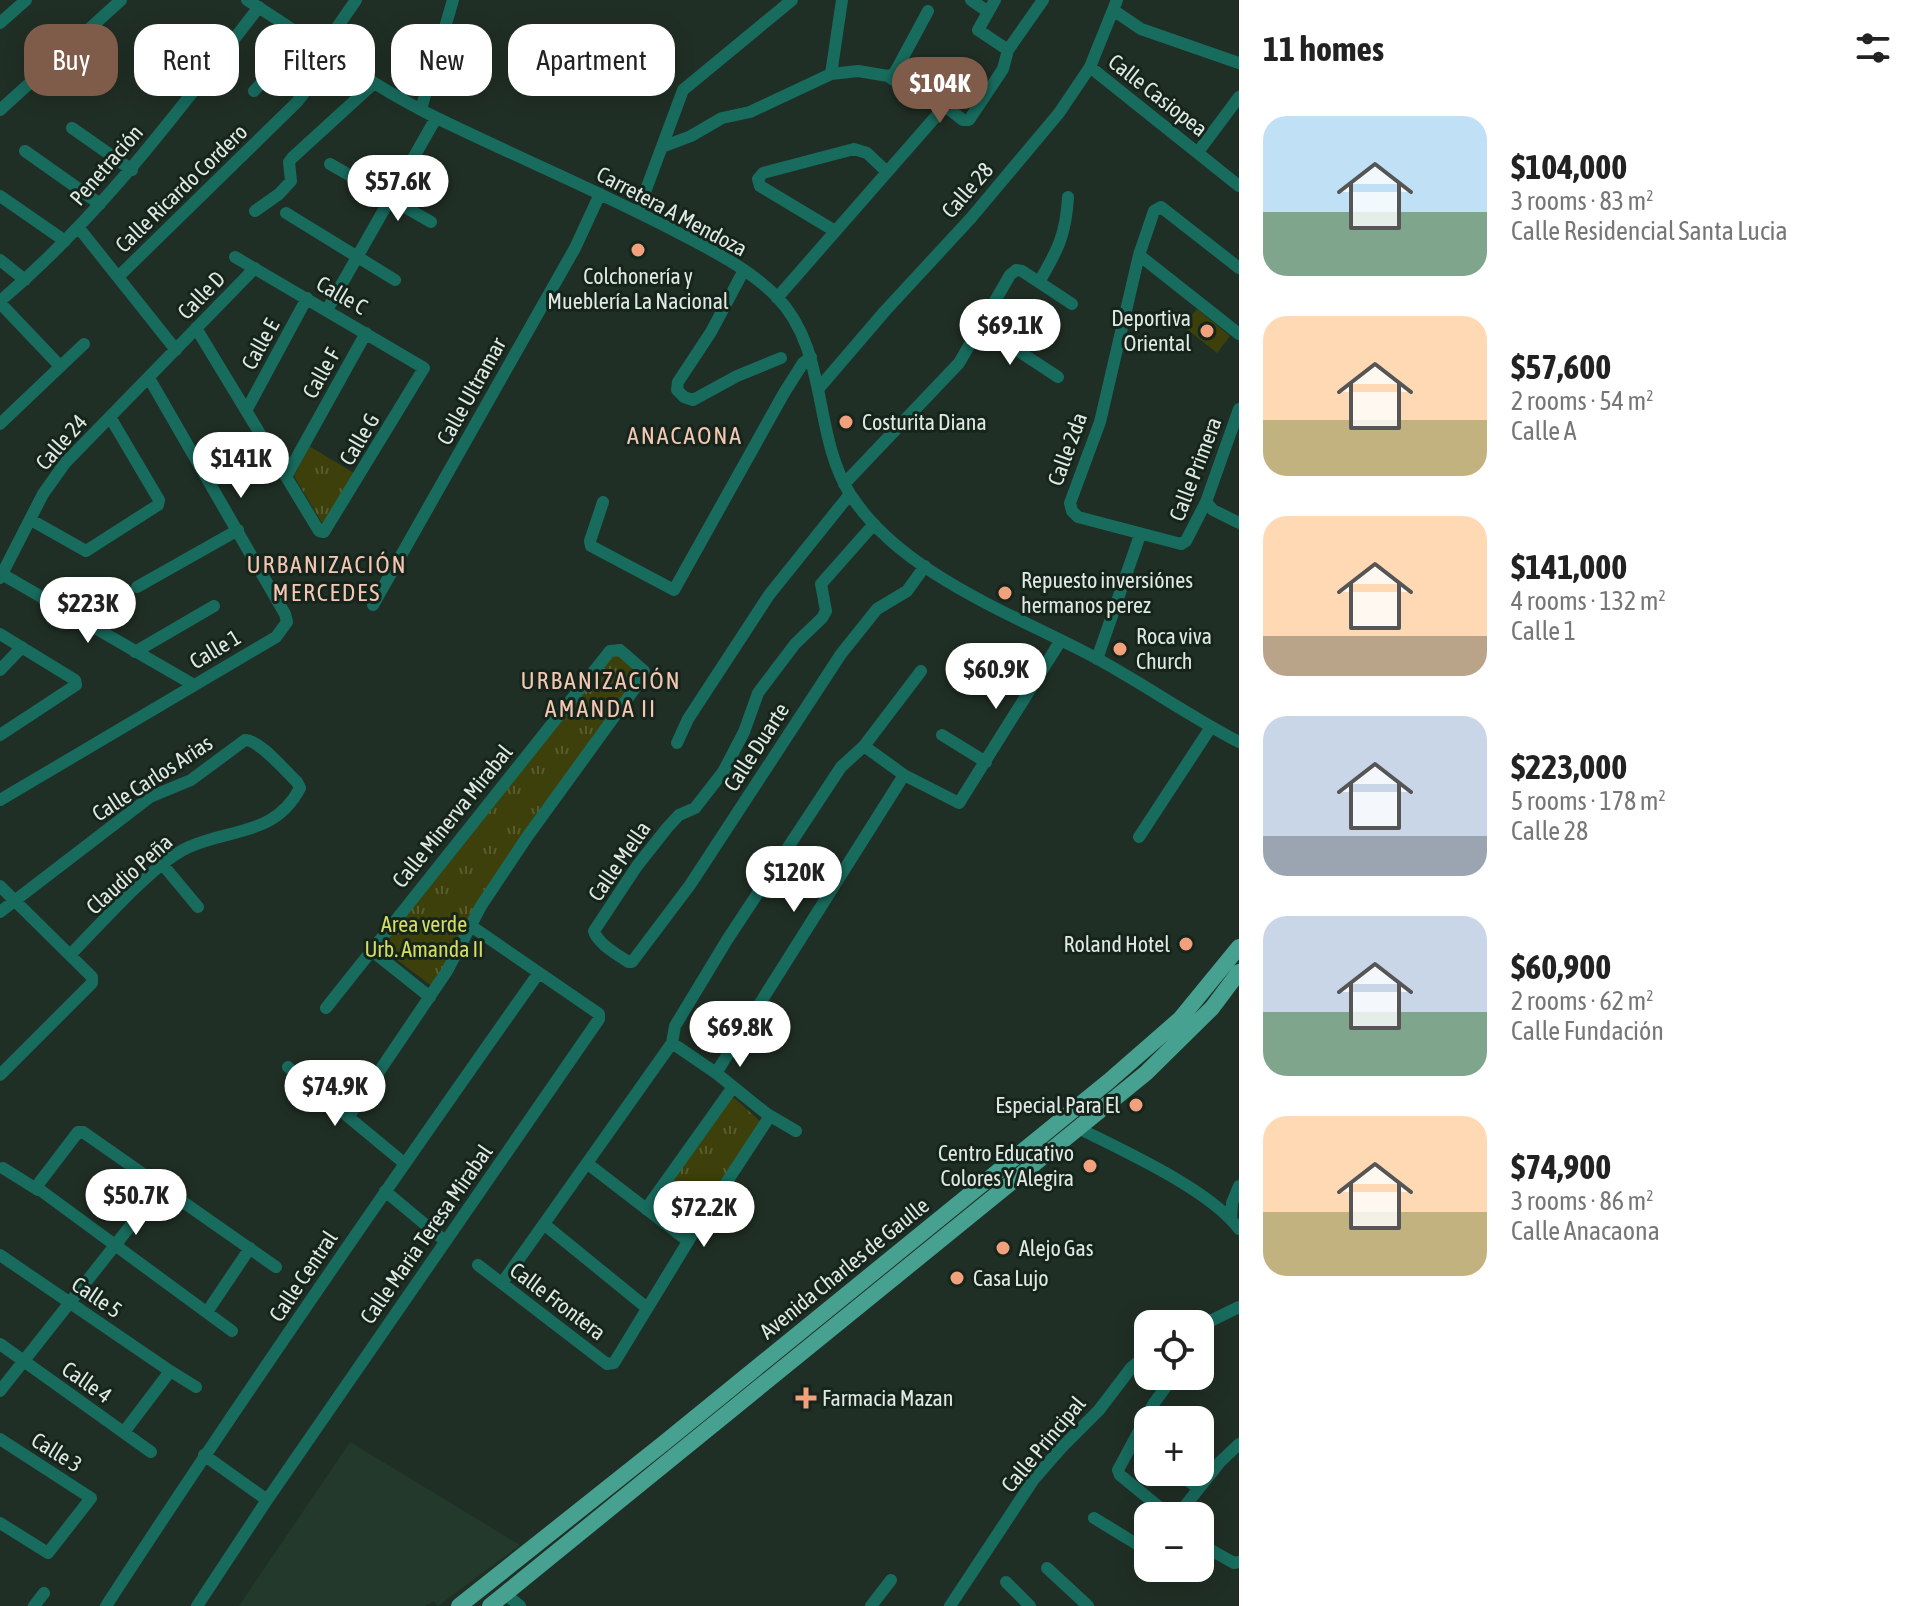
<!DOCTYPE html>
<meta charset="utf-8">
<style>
:root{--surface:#fff;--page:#f2f2f2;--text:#222;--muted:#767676;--accent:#7f5b4a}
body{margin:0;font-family:"Asap Condensed",sans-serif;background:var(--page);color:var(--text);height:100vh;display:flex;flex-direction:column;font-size:30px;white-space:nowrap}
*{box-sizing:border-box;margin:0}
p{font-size:26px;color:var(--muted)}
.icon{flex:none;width:44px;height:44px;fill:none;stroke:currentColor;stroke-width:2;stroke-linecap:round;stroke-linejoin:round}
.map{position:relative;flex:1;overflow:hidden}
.drawer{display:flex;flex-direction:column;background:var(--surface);width:680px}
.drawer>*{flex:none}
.banner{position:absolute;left:24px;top:24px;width:760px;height:72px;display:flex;gap:16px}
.buttons{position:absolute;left:1134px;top:1310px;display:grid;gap:16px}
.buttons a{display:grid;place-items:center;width:80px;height:80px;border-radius:16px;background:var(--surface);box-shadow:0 4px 20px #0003;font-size:40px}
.price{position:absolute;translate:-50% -68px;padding:0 18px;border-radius:28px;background:#fff;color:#222;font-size:26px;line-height:52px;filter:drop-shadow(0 2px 4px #0008)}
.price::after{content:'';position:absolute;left:50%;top:48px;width:24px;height:18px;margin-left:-12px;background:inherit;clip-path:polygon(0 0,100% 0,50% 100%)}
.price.active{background:var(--accent);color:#fff}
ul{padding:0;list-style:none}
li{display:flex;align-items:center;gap:24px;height:200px;padding:0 24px}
li span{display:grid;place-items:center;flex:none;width:224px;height:160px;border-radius:24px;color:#555}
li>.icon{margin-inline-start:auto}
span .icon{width:96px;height:96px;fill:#fffc;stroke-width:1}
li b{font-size:34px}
h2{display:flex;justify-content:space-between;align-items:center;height:96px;padding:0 24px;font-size:34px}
.pill{padding:0 28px;border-radius:24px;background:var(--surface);box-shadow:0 4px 20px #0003;font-size:28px;line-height:72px}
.pill.active{background:var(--accent);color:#fff}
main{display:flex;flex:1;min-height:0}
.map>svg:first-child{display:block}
.built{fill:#23392b}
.grass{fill:#3d400b}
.park{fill:url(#park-tufts)}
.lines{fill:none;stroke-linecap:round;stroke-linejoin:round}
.minor{stroke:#186c5e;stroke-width:12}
.major{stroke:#47a190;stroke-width:16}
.poi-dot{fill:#f1a17c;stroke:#16251c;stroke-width:3}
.labels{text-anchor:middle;stroke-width:6;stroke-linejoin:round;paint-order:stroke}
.street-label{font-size:22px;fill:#e0e9e3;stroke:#16251c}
.poi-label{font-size:22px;fill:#e0e9e3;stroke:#16251c;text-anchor:start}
.park-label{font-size:22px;fill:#d5dc60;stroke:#16251c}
.neighbourhood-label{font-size:24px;letter-spacing:2px;fill:#f5c7b2;stroke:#16251c}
</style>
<main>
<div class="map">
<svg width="1239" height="1606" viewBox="0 0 1239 1606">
<defs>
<pattern id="park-tufts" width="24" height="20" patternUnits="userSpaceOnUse" patternTransform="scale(2)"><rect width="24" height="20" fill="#3d400b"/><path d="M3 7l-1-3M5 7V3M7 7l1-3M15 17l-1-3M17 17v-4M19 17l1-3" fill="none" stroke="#595c2e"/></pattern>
</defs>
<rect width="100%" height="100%" fill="#202f25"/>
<path class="built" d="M350 1442 520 1545 438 1606 433 1601 425 1606H239Z"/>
<path class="grass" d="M1197 309 1230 336 1217 353 1183 326Z"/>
<path class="park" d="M309 446 357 475 325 528 294 476Z
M615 651 642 674 433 987 376 944Z
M732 1096 761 1122 688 1236 651 1208Z"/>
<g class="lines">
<path class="minor" d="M247 0C311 40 371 86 439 119 517 157 596 190 673 230 709 249 747 267 776 296 829 350 812 433 850 494 901 574 1013 614 1094 657 1144 684 1189 716 1239 742
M971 0 987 11
M995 0 978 30 1008 50
M1113 10 1141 29 1239 63
M0 23 26 0
M322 49 356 0
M1090 67 1239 186
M831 74 842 0
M888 76 894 74 928 11
M254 91 304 37
M927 92 963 120H969L1003 69 1008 50 1043 0
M421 109 453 0
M0 110 121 0
M72 128 132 170
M662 147 691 136 722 118 750 112 831 74 858 71 888 76 918 98
M25 151 100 204
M1198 152 1239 97
M330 164 431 222
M0 196 65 241
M255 211 279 194 291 181 289 162 292 158 374 83
M638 211 683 90 792 0
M286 213 395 280
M78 227 176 350
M835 231 760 186 758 179 763 173 854 149 867 153 887 172
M1139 255 1239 334
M0 260 25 280
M1239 268 1161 207 1154 211 1139 255 1100 422 1070 503 1072 511 1078 517 1181 544 1186 541 1206 502 1239 409
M744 270 711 332 678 382 677 390 684 397 693 400 737 376 781 358
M119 276 297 102 332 56
M1039 282C1058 250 1066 234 1068 197
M777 298 945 106
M0 301C101 216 178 111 259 7
M0 303 60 366
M327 310 436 118
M982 327 1058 377
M196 328 319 531 324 532 424 368 235 257
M819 388 885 311 971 218 1059 113 1090 67 1117 0
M247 409 307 298
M0 424 84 344
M287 475 366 333
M844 484 959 363 1010 275 1016 270 1022 271 1072 304
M603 502 590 541 591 546 674 590 784 393 803 363 811 357
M1206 502 1213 510 1239 523
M31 520 86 551 158 505 159 500 110 417
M874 524 821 584 826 611 822 618 795 644 758 693 744 732 723 772 695 808 679 815 667 828 637 866 594 931C598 944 617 954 628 962H632L690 885 841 654 877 609 907 591 925 566
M0 573 194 685
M0 578 43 494 65 463 255 268
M137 587 238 530
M373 605 575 248 600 194
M0 634 75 680 76 685 0 735
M135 652 214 606
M1097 659 1140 535
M0 670 22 647
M942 735 986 762
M677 743 688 719 769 595 850 494
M864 746 904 775 959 803 1061 640
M0 800 276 637 287 622 285 614 149 378
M1139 837 1211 727
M163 865 198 907
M0 886 92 977V983L0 1075
M0 912 150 797 191 780 245 740C260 740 285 771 297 782L300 788C275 836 231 828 189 847 154 862 99 926 70 955
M371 950 430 997
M326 1008 610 651 620 650 644 671 643 677 527 837 481 906 447 971 349 1116
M288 1067 404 1163
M716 1073 904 775
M767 1114 796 1131
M1080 1129C1124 1151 1210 1190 1239 1229
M588 1164 688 1241
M3 1168 38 1190
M385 1191 445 1241
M646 1209 733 1087
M1231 1219 1232 1203 1239 1186
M545 1225 647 1308
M0 1255 167 1369 168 1374 124 1432
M478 1265 607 1364 614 1363 692 1235 768 1119 767 1114 716 1073 672 1043
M502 1283 672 1043 675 1026 727 940 841 767 864 746 921 671
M207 1312 250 1248
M1200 1326 1239 1307
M232 1331 36 1187 78 1132H83L276 1267
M0 1344 151 1452
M167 1369 196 1387
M1193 1376 1196 1378
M0 1391 161 1187
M0 1439 91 1498 48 1553 0 1523
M1134 1442 1148 1452
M204 1455 267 1500
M1176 1472 1198 1488
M1170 1516 1120 1475 1118 1470 1154 1403 1174 1376
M1177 1516 1220 1462 1239 1444
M1094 1518 1148 1551
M1200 1544 1234 1563 1239 1562
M1047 1568 1088 1606
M1006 1582 1030 1606
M505 1594 520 1606
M34 1606 44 1593
M106 1606C245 1392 391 1182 538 974
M197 1606 267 1500 599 1019V1014L471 926
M871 1606 891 1580
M950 1606 1034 1479 1062 1447 1099 1410 1131 1368 1148 1354"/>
<path class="major" d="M459 1606 664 1443 1109 1081 1180 1019 1239 947
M490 1606 1146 1073 1212 1008 1239 972"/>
</g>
<g class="poi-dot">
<circle cx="638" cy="250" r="8"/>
<circle cx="1207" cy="331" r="8"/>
<circle cx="846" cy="422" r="8"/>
<circle cx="1005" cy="593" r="8"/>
<circle cx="1120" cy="649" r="8"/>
<circle cx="1186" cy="944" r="8"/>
<circle cx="1136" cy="1105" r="8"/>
<circle cx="1090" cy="1166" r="8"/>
<circle cx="1003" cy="1248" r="8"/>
<circle cx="957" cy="1278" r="8"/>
<path d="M802 1386h8v8h8v8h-8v8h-8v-8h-8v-8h8z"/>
</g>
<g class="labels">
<g class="street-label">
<text transform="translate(1158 95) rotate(38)" y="8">Calle Casiopea</text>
<text transform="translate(106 165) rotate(-49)" y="8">Penetración</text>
<text transform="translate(181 188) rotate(-44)" y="8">Calle Ricardo Cordero</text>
<text transform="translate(967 190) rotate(-49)" y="8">Calle 28</text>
<text transform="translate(672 211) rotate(28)" y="8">Carretera A Mendoza</text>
<text transform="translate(201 295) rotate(-46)" y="8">Calle D</text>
<text transform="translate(342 295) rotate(30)" y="8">Calle C</text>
<text transform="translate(260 344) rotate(-61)" y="8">Calle E</text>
<text transform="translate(321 373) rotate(-61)" y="8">Calle F</text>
<text transform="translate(471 391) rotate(-61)" y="8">Calle Ultramar</text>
<text transform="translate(359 439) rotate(-59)" y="8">Calle G</text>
<text transform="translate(61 442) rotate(-49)" y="8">Calle 24</text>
<text transform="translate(1067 449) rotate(-70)" y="8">Calle 2da</text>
<text transform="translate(1195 469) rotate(-69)" y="8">Calle Primera</text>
<text transform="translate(215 649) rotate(-31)" y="8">Calle 1</text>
<text transform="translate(756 747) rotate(-57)" y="8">Calle Duarte</text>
<text transform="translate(152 778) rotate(-33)" y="8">Calle Carlos Arias</text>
<text transform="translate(452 816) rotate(-51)" y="8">Calle Minerva Mirabal</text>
<text transform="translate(619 861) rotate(-55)" y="8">Calle Mella</text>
<text transform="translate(129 874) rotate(-42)" y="8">Claudio Peña</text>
<text transform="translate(426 1234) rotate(-55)" y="8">Calle Maria Teresa Mirabal</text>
<text transform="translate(844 1268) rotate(-39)" y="8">Avenida Charles de Gaulle</text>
<text transform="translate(303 1276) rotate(-56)" y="8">Calle Central</text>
<text transform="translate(97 1297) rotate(34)" y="8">Calle 5</text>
<text transform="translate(558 1301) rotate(37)" y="8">Calle Frontera</text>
<text transform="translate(87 1382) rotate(35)" y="8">Calle 4</text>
<text transform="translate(1043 1444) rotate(-50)" y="8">Calle Principal</text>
<text transform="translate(57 1452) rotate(32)" y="8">Calle 3</text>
</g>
<g class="poi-label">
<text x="638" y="284" text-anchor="middle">Colchonería y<tspan x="638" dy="25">Mueblería La Nacional</tspan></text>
<text x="1191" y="326" text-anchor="end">Deportiva<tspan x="1191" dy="25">Oriental</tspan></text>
<text x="862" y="430">Costurita Diana</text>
<text x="1021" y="588">Repuesto inversiónes<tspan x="1021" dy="25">hermanos perez</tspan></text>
<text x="1136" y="644">Roca viva<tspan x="1136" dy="25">Church</tspan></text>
<text x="1170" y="952" text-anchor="end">Roland Hotel</text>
<text x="1120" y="1113" text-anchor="end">Especial Para El</text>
<text x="1074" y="1161" text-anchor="end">Centro Educativo<tspan x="1074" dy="25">Colores Y Alegira</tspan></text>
<text x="1019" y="1256">Alejo Gas</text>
<text x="973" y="1286">Casa Lujo</text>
<text x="822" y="1406">Farmacia Mazan</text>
</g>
<g class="park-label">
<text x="424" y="932">Area verde<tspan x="424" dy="25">Urb. Amanda II</tspan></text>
</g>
<g class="neighbourhood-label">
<text x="685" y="444">ANACAONA</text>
<text x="327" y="573">URBANIZACIÓN<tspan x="327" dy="28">MERCEDES</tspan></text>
<text x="601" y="689">URBANIZACIÓN<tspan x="601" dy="28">AMANDA II</tspan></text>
</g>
</g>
</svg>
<div class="buttons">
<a><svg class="icon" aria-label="locate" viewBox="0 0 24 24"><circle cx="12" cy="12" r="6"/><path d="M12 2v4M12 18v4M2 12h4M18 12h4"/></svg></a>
<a>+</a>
<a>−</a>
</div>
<b class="price active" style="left:940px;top:125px">$104K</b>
<b class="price" style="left:398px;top:223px">$57.6K</b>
<b class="price" style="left:1010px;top:367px">$69.1K</b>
<b class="price" style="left:241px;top:500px">$141K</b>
<b class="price" style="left:88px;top:645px">$223K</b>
<b class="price" style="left:996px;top:711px">$60.9K</b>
<b class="price" style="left:794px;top:914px">$120K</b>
<b class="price" style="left:740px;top:1069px">$69.8K</b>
<b class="price" style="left:335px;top:1128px">$74.9K</b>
<b class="price" style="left:136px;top:1237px">$50.7K</b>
<b class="price" style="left:704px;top:1249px">$72.2K</b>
<div class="banner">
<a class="pill active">Buy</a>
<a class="pill">Rent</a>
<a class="pill">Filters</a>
<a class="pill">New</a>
<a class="pill">Apartment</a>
</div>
</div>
<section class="drawer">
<h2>11 homes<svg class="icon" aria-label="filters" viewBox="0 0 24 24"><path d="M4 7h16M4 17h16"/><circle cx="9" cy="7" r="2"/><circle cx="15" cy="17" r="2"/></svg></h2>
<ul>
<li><span style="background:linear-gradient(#bfe0f5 60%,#7fa58c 0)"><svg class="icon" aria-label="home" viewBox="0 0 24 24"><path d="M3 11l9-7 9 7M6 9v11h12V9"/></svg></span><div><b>$104,000</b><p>3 rooms · 83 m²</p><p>Calle Residencial Santa Lucia</p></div></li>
<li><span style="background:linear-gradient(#ffd9b3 65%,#c2b280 0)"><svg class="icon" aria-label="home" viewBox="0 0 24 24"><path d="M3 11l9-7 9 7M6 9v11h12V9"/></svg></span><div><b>$57,600</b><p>2 rooms · 54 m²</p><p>Calle A</p></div></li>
<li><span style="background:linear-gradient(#ffd9b3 75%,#b9a48a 0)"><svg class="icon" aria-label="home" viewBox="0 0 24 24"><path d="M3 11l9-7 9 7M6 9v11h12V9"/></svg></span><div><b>$141,000</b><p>4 rooms · 132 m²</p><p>Calle 1</p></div></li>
<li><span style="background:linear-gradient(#c9d6e8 75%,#9aa5b1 0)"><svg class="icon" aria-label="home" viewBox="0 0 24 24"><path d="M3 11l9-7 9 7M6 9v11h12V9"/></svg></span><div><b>$223,000</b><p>5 rooms · 178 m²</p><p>Calle 28</p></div></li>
<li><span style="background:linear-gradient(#c9d6e8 60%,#7fa58c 0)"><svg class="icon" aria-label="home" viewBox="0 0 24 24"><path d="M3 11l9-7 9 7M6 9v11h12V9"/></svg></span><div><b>$60,900</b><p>2 rooms · 62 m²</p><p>Calle Fundación</p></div></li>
<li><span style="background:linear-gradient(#ffd9b3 60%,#c2b280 0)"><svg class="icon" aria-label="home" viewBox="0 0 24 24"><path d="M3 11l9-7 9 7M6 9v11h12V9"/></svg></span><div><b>$74,900</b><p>3 rooms · 86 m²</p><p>Calle Anacaona</p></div></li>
</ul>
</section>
</main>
